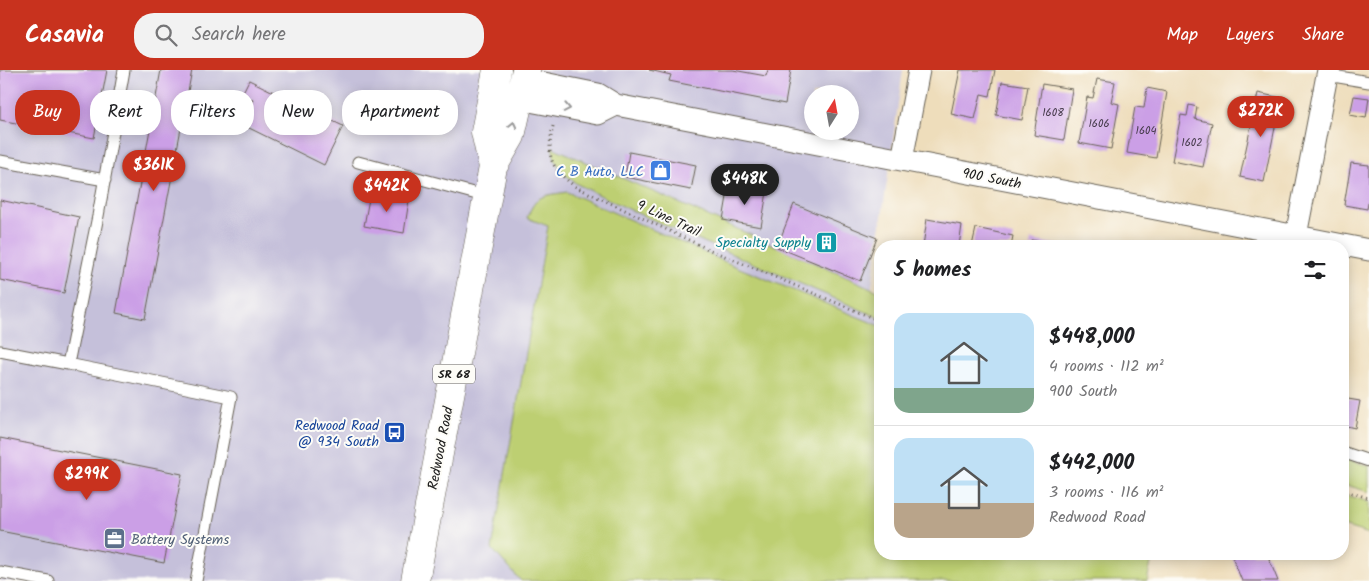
<!DOCTYPE html>
<meta charset="utf-8">
<style>
:root{--surface:#fff;--page:#f2f2f2;--text:#202124;--muted:#757577;--line:#e0e0e0;--accent:#c8321e}
body{margin:0;font-family:Kalam,sans-serif;background:var(--page);color:var(--text);height:100vh;display:flex;flex-direction:column;font-size:19px;white-space:nowrap}
*{box-sizing:border-box;margin:0}
p{font-size:16px;color:var(--muted)}
.icon{flex:none;width:28px;height:28px;fill:none;stroke:currentColor;stroke-width:2;stroke-linecap:round;stroke-linejoin:round}
.map{position:relative;flex:1;overflow:hidden}
.side{position:absolute;left:874px;top:170px;width:475px;height:320px;display:flex;flex-direction:column;background:var(--surface);border-radius:20px;box-shadow:0 2px 12px #0003}
.side>*{flex:none}
.top-card{position:absolute;left:15px;top:20px;width:475px;height:45px;display:flex;gap:10px}
.needle{width:32px;rotate:11deg}
.buttons{position:absolute;left:804px;top:15px;display:grid;gap:10px}
.buttons a{display:grid;place-items:center;width:55px;height:55px;border-radius:50%;background:var(--surface);box-shadow:0 2px 12px #0003;font-size:25px}
.price{position:absolute;translate:-50% -42px;padding:0 11px;border-radius:18px;background:var(--accent);color:#fff;font-size:16px;line-height:32px;filter:drop-shadow(0 1px 2px #0008)}
.price::after{content:'';position:absolute;left:50%;top:30px;width:15px;height:11px;margin-left:-8px;background:inherit;clip-path:polygon(0 0,100% 0,50% 100%)}
.price.on{background:#222;color:#fff}
ul{padding:0;list-style:none}
li{display:flex;align-items:center;gap:15px;height:125px;padding:0 20px}
li+li{border-top:1px solid var(--line)}
li span{display:grid;place-items:center;flex:none;width:140px;height:100px;border-radius:15px;color:#555}
li>.icon{margin-inline-start:auto}
span .icon{width:60px;height:60px;fill:#fffc;stroke-width:1}
li b{font-size:21px}
h2{display:flex;justify-content:space-between;align-items:center;height:60px;padding:0 20px;font-size:21px}
.pill{padding:0 18px;border-radius:20px;background:var(--surface);box-shadow:0 2px 12px #0003;font-size:18px;line-height:45px}
.pill.on{background:var(--accent);color:#fff}
header{display:flex;align-items:center;gap:30px;box-sizing:border-box;height:70px;padding:0 25px;background:var(--accent);color:#fff}
header strong{font-size:24px}
nav{display:flex;gap:28px;margin-inline-start:auto;font-size:18px}
.search{width:350px;height:45px;background:var(--page);display:flex;align-items:center;gap:12px;box-sizing:border-box;padding:0 18px;border-radius:20px;color:var(--muted);font-size:19px}
.map>svg:first-child{display:block}
.industrial{fill:#c5c0da;fill-rule:evenodd}
.green{fill:#bdcf72;stroke:#6c7647}
.building{fill:#cb9fe6}
.lines{fill:none;stroke-linecap:round;stroke-linejoin:round}
.lane-casing{stroke:#666054;stroke-width:13}
.street-casing{stroke:#666054;stroke-width:23}
.primary-casing{stroke:#666054;stroke-width:29}
.path{stroke:#666054;stroke-width:3;stroke-dasharray:1 4;stroke-linecap:butt}
.lane{stroke:#fff;stroke-width:11}
.street{stroke:#fff;stroke-width:21}
.primary{stroke:#fff;stroke-width:28}
.oneway{stroke:#999}
.labels{text-anchor:middle;stroke-width:4;stroke-linejoin:round;paint-order:stroke}
.number-label{font-size:11px;fill:#483d4e}
.shield{fill:#fdfcf7;stroke:#605f5e;stroke-width:1}
.shield-label{font-size:12px;font-weight:bold;fill:#1c1c1c}
.shop-label{font-size:14px;fill:#366cbe;stroke:#fdfcf7;text-anchor:end}
.street-label{font-size:14px;fill:#1c1c1c;stroke:#fdfcf7}
.culture-label{font-size:14px;fill:#0d838f;stroke:#fdfcf7;text-anchor:end}
.transit-label{font-size:14px;fill:#164399;stroke:#fdfcf7;text-anchor:end}
.service-label{font-size:14px;fill:#4e5e75;stroke:#fdfcf7;text-anchor:start}
</style>
<header>
<strong>Casavia</strong>
<div class="search"><svg class="icon" aria-label="search" viewBox="0 0 24 24"><circle cx="10" cy="10" r="6"/><path d="M15 15l6 6"/></svg>Search here</div>
<nav><a>Map</a><a>Layers</a><a>Share</a></nav>
</header>
<div class="map">
<svg width="1369" height="511" viewBox="0 0 1369 511">
<rect width="100%" height="100%" fill="#fdfcf7"/>
<filter id="ink" filterUnits="userSpaceOnUse"><feTurbulence type="fractalNoise" baseFrequency=".02" numOctaves="2"/><feDisplacementMap in="SourceGraphic" scale="10" xChannelSelector="R" yChannelSelector="G"/><feConvolveMatrix kernelMatrix="1 2 1 2 8 2 1 2 1" color-interpolation-filters="sRGB"/></filter>
<filter id="wash" filterUnits="userSpaceOnUse"><feTurbulence type="fractalNoise" baseFrequency=".0096" numOctaves="4" result="noise"/><feDisplacementMap in="SourceGraphic" scale="20" xChannelSelector="R" yChannelSelector="G"/><feGaussianBlur stdDeviation="1.12" result="paint"/><feColorMatrix in="noise" values="0 0 0 0 0 0 0 0 0 0 0 0 0 0 0 0 0 1.4 0 .05"/><feComposite in="paint" operator="in"/></filter>
<g filter="url(#wash)">
<rect width="100%" height="100%" fill="#edb"/>
<path class="industrial" d="M0 0H903L868 244 880 249V484L1094 511H0ZM812 24H850V61H812Z"/>
<path class="green" d="M552 77 880 222V248L639 144 577 114 563 103 555 90Z
M567 122 737 197 880 256V484H1153L1147 511H521L492 479 548 156 527 148C536 124 543 126 567 122Z
M1342 388 1369 396V422L1343 414Z
M1343 424 1369 432V464L1343 456Z"/>
<g id="blocks">
<path class="building" d="M0 0H107L94 68 0 50Z
M161 0H192L145 249 116 243Z
M649 0H733L766 6 768 0H791L785 34 669 11 671 5Z
M960 0H995L990 26 981 24 975 49 951 44Z
M1097 9 1115 12 1111 32 1119 34 1111 79 1079 73 1087 27 1093 28Z
M249 10 343 56 324 95 241 54 253 30 242 24Z
M1002 12 1028 16 1022 50 996 45Z
M1042 14 1072 19 1064 70 1034 65Z
M1147 18 1167 22 1156 88 1127 83 1135 37 1144 38Z
M1258 23 1281 28 1264 112 1240 107Z
M1354 26 1369 28 1366 48 1350 45Z
M1189 35 1197 37 1195 49 1212 53 1203 97 1172 91 1181 45 1187 46Z
M629 82 696 95 691 120 625 107Z
M1351 93 1369 95V128L1367 139 1344 135Z
M729 115 767 122 761 157 723 150Z
M370 123 409 130 404 163 364 156Z
M0 130 79 147 64 223 0 210Z
M794 134 877 168 860 211 777 177Z
M927 149 962 155 959 176H923Z
M976 158 1013 166 1011 176H972Z
M1031 170 1059 175V176H1030Z
M1342 328 1360 331 1355 358 1342 355Z
M0 368 182 404 164 493 0 461Z
M1231 484H1267L1278 511H1242Z"/>
</g>
</g>
<g filter="url(#ink)">
<use href="#blocks" fill-opacity="0" stroke="#666054" stroke-width="1"/>
<g class="lines">
<defs>
<path id="lane" d="M124 0 98 146 68 294 231 327 196 511
M1327 5 1369 12
M0 91 105 110
M358 92 488 127
M0 281 68 294
M1342 382 1369 391
M0 502 48 511"/>
<path id="street" d="M524 9 598 24 616 35 1369 180
M519 29 598 44 616 35
M902 90 919 0
M1294 176 1328 0"/>
<path id="primary" d="M493 97 485 62 497 0
M415 511 493 97 511 66 526 0"/>
</defs>
<use href="#lane" class="lane-casing"/>
<use href="#street" class="street-casing"/>
<use href="#primary" class="primary-casing"/>
<path class="path" d="M553 56C546 87 550 98 576 117L708 179 880 251
M1342 420 1369 428"/>
<use href="#lane" class="lane"/>
<use href="#street" class="street"/>
<use href="#primary" class="primary"/>
</g>
<defs><path id="oneway-chevron" d="M-2-3.5L2.5 0L-2 3.5" fill="none" stroke-width="1.6" stroke-linecap="round" stroke-linejoin="round" transform="scale(1.25)"/></defs>
<g class="oneway">
<use href="#oneway-chevron" transform="translate(567 38) rotate(11)"/>
<use href="#oneway-chevron" transform="translate(513 55) rotate(-77)"/>
</g>
</g>
<defs>
<symbol id="shop-square" viewBox="-11 -11 22 22"><rect x="-9" y="-9" width="18" height="18" rx="4" fill="#3f7fe0" stroke="#fdfcf7"/><path d="M-5-2.5h2.3a2.7 3.5 0 0 1 5.4 0H5L5.5 6h-11ZM-1.5-2.5h3a1.5 2.3 0 0 0-3 0Z" fill="#fff"/></symbol>
<symbol id="building-square" viewBox="-11 -11 22 22"><rect x="-9" y="-9" width="18" height="18" rx="4" fill="#0f9aa8" stroke="#fdfcf7"/><path d="M-4-6H4V6H1V3H-1V6H-4ZM-2.5-4.3h1.7v1.8h-1.7ZM.8-4.3h1.7v1.8H.8ZM-2.5-1h1.7V.8h-1.7ZM.8-1h1.7V.8H.8Z" fill="#fff"/></symbol>
<symbol id="bus-square" viewBox="-11 -11 22 22"><rect x="-9" y="-9" width="18" height="18" rx="4" fill="#1a4fb4" stroke="#fdfcf7"/><path d="M-5-6H5V4H4V6H2V4H-2V6H-4V4H-5ZM-3.5-4V0h7V-4ZM-3.5 1.2v1.5H-2V1.2ZM2 1.2v1.5H3.5V1.2Z" fill="#fff"/></symbol>
<symbol id="office-square" viewBox="-11 -11 22 22"><rect x="-9" y="-9" width="18" height="18" rx="4" fill="#5c6f8a" stroke="#fdfcf7"/><path d="M-6-3h4V-5.5h4V-3h4V5H-6ZM-1-4.5V-3h2v-1.5ZM-6 0V1H6V0Z" fill="#fff"/></symbol>
</defs>
<g fill-rule="evenodd">
<use href="#shop-square" x="648" y="88" width="25" height="25"/>
<use href="#building-square" x="814" y="160" width="25" height="25"/>
<use href="#bus-square" x="382" y="350" width="25" height="25"/>
<use href="#office-square" x="102" y="456" width="25" height="25"/>
</g>
<g class="labels">
<g class="number-label">
<text x="1053" y="46">1608</text>
<text x="1099" y="57">1606</text>
<text x="1146" y="64">1604</text>
<text x="1192" y="76">1602</text>
</g>
<rect class="shield" x="433" y="294.5" width="42" height="19" rx="4"/>
<g class="shield-label">
<text x="454" y="308">SR 68</text>
</g>
<g class="shop-label">
<text x="644" y="106">C B Auto, LLC</text>
</g>
<g class="street-label">
<text transform="translate(992 108) rotate(11)" y="5">900 South</text>
<text transform="translate(669 148) rotate(25)" y="5">9 Line Trail</text>
<text transform="translate(440 378) rotate(-79)" y="5">Redwood Road</text>
</g>
<g class="culture-label">
<text x="811" y="177">Specialty Supply</text>
</g>
<g class="transit-label">
<text x="379" y="360">Redwood Road<tspan x="379" dy="16">@ 934 South</tspan></text>
</g>
<g class="service-label">
<text x="131" y="474">Battery Systems</text>
</g>
</g>
</svg>
<div class="buttons">
<a><svg class="needle" viewBox="-14 -14 28 28"><path d="M0-13l5 13h-10z" fill="#e53935"/><path d="M0 13l5-13h-10z" fill="#757577"/></svg></a>
</div>
<b class="price" style="left:1261px;top:68px">$272K</b>
<b class="price" style="left:154px;top:122px">$361K</b>
<b class="price on" style="left:745px;top:136px">$448K</b>
<b class="price" style="left:387px;top:143px">$442K</b>
<b class="price" style="left:87px;top:431px">$299K</b>
<div class="top-card">
<a class="pill on">Buy</a>
<a class="pill">Rent</a>
<a class="pill">Filters</a>
<a class="pill">New</a>
<a class="pill">Apartment</a>
</div>
<section class="side">
<h2>5 homes<svg class="icon" aria-label="filters" viewBox="0 0 24 24"><path d="M4 7h16M4 17h16"/><circle cx="9" cy="7" r="2"/><circle cx="15" cy="17" r="2"/></svg></h2>
<ul>
<li><span style="background:linear-gradient(#bfe0f5 75%,#7fa58c 0)"><svg class="icon" aria-label="home" viewBox="0 0 24 24"><path d="M3 11l9-7 9 7M6 9v11h12V9"/></svg></span><div><b>$448,000</b><p>4 rooms · 112 m²</p><p>900 South</p></div></li>
<li><span style="background:linear-gradient(#bfe0f5 65%,#b9a48a 0)"><svg class="icon" aria-label="home" viewBox="0 0 24 24"><path d="M3 11l9-7 9 7M6 9v11h12V9"/></svg></span><div><b>$442,000</b><p>3 rooms · 116 m²</p><p>Redwood Road</p></div></li>
</ul>
</section>
</div>
